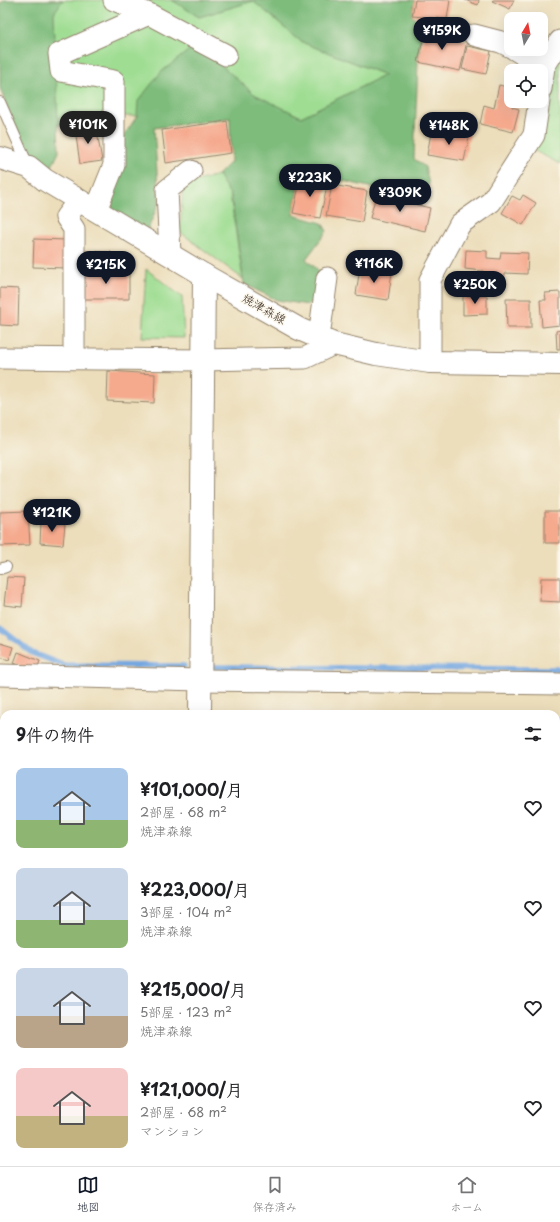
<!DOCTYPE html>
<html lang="ja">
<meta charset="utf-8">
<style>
:root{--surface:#fff;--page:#f6f6f6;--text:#202124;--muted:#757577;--line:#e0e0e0;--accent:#111827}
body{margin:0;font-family:"Playpen Sans","Klee One",sans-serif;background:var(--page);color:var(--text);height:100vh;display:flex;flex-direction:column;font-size:15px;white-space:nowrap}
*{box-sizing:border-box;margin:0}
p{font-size:13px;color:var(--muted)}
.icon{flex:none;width:22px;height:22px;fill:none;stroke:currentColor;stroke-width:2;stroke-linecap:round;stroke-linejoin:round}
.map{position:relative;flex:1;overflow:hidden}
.sheet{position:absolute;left:0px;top:710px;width:560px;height:456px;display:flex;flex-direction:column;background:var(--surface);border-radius:12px 12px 0 0;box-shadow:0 4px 16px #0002}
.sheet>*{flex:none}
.needle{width:26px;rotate:10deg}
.fabs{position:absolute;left:504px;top:12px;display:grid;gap:8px}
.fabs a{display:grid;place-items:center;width:44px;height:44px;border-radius:8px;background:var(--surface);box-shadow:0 4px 16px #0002;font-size:20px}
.price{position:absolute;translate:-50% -34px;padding:0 9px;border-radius:14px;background:var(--accent);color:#fff;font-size:13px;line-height:26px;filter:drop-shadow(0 1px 2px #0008)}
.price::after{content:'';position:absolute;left:50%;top:24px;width:12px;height:9px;margin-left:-6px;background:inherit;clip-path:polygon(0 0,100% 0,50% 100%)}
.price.selected{background:#222;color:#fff}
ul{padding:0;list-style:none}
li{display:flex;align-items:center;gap:12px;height:100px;padding:0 16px}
li span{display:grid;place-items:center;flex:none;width:112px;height:80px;border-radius:8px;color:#555}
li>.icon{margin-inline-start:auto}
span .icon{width:48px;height:48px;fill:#fffc;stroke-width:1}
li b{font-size:17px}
h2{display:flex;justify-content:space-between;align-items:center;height:48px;padding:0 16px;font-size:17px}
.dock{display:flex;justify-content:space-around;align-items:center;height:56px;border-top:1px solid var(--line);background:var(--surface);font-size:11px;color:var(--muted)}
.dock a{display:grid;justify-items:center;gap:2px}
.dock .selected{color:var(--accent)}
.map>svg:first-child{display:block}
.green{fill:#9edd92;stroke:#6c8458}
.forest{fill:#7ebc7c;stroke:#5c734d}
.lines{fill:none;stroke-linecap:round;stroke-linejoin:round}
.stream{stroke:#74a7e0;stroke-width:5.5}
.building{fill:#f5a98d}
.lane-casing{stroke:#94846c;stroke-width:12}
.street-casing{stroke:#94846c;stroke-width:23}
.secondary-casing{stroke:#94846c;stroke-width:24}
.primary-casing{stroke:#94846c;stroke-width:24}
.lane{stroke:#fff;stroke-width:10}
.street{stroke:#fff;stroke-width:21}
.secondary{stroke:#fff;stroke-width:22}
.primary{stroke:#fff;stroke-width:22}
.labels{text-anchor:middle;stroke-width:3;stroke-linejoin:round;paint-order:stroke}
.street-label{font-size:12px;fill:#3b2a1e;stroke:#fbf7ec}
</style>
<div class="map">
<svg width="560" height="1166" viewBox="0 0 560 1166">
<rect width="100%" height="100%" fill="#fbf7ec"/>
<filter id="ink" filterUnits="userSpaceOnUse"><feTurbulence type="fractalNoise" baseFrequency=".025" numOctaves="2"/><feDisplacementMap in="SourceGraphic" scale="8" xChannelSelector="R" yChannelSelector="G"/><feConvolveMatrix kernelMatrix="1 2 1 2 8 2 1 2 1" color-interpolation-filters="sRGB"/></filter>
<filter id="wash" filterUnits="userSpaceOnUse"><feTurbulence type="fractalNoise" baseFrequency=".012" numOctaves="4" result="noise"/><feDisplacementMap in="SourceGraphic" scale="16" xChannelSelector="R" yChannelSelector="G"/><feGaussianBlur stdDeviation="0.9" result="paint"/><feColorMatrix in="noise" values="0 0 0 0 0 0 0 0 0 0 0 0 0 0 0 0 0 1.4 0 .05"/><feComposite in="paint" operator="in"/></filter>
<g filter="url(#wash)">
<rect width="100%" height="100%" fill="#ecdebb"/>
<path class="green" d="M48 0H172L199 17 253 1 304 43 385 75 301 117 254 94 196 44 137 116H70L58 126 45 2Z
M560 42V164L531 149Z
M218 175 229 188 243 279 180 232 183 185Z
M146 269 182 297 184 338 142 337Z"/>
<path class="forest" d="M5 0H63L54 13 59 152 45 180 13 123 0 88V4Z
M172 0H415L412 16 420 23 421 37 418 62 414 159 425 167 429 184 420 199 301 171 293 215 322 223 327 231 306 259 327 278 321 292 308 305 277 300 244 284 231 196 218 175 231 162 230 118 154 128 159 202 147 232 112 209 115 149 137 116 138 101 161 72 197 44 254 94 301 117 385 75 304 43 253 1 199 17Z"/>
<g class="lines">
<path class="stream" d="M0 628 32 653 63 665 184 666
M214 667 560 669"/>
</g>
<g id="blocks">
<path class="building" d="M415 0H450L447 19 412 16Z
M465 0H479L478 5Z
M493 0H514L510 9 492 1Z
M425 31 467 41 460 71 418 62Z
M467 46 491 51 486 74 462 69Z
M499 85 511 88 509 97H511V101H513L512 107 519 109 513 132 480 124 484 105 494 108Z
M227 121 231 153 166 163 162 130Z
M96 126 102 161 80 164 75 129Z
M456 130 470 133 464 161 427 155 431 133 454 137Z
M301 177 328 182 320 218 293 213Z
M332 185 367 191 362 222 326 216Z
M376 195 430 208 425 231 370 218Z
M523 195 536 203 523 225 502 213 512 196 520 200Z
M34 239 67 240 66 268 33 267Z
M466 250 487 251V258L500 259 501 252 528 253 527 274 505 273 504 281 482 280 483 271 465 269Z
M83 251 111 252V268L82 266Z
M360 267 392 272 388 300 356 295Z
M84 271H129V299H84Z
M0 288 19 289 18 326 0 325Z
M560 292V325L542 327 540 300H546L545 293Z
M463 296H487V314L463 315Z
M506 299H531V328H507Z
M560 330V349H557L556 331Z
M108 371 155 374 154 403 107 401Z
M28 511 30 545 0 546V512Z
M545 511H560V543H545Z
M41 522 65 524 63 545 40 543Z
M7 577 24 578 22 607 4 605Z
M541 578H560V602L540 601Z
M0 643 13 647 9 660 0 657Z
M18 652 40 661 36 672 14 663Z
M0 835 4 836V860H0Z
M0 922H4V948H0Z
M556 995H560V1112H556Z
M4 1055V1075L0 1076V1056Z
M18 1162H53V1166H18Z"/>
</g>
</g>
<g filter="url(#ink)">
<use href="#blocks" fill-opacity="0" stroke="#94846c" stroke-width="1"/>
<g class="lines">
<defs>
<path id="lane" d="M0 102 28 165
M0 569 6 567
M0 1111H4"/>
<path id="street" d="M114 0 149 14
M474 35 501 42 511 47
M514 49 544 67
M541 89 544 67 560 41
M96 210 114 165V81L61 71 59 54 149 14 226 55
M170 254 167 190 191 171
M319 337 327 278
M0 358 203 360 305 358 334 344
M74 358V229L66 217 79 200
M430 362V280L460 224 491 202 534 135 539 101
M0 675 201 680 560 684
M0 975H4
M556 980H560"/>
<path id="secondary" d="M200 714 204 275
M197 1166V1162"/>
<path id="primary" d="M0 158 29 167 45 180 204 275 299 329 334 344 376 354 430 362 560 364"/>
</defs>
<use href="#lane" class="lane-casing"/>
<use href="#street" class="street-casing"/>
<use href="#secondary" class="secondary-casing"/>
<use href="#primary" class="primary-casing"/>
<use href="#lane" class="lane"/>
<use href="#street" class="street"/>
<use href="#secondary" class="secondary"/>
<use href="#primary" class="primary"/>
</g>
</g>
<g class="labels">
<g class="street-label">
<text transform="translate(264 309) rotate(30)" y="4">焼津森線</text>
</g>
</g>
</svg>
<div class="fabs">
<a><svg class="needle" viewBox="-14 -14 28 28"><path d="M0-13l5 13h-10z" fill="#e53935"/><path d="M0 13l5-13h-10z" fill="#757577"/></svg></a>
<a><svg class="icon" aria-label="locate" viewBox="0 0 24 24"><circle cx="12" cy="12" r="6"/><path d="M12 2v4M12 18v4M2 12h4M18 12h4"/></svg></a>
</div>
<b class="price" style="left:442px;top:51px">¥159K</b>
<b class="price selected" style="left:88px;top:145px">¥101K</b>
<b class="price" style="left:449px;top:146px">¥148K</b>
<b class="price" style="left:310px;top:198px">¥223K</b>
<b class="price" style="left:400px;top:213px">¥309K</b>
<b class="price" style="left:374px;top:284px">¥116K</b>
<b class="price" style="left:106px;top:285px">¥215K</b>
<b class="price" style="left:475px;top:305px">¥250K</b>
<b class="price" style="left:52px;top:533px">¥121K</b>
<section class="sheet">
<h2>9件の物件<svg class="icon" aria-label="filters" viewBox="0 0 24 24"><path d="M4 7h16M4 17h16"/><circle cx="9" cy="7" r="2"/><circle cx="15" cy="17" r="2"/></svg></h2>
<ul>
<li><span style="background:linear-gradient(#a9c7e8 65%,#8fb573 0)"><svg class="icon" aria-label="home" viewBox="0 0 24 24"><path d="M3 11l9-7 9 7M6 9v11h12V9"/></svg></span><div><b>¥101,000/月</b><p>2部屋 · 68 m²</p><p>焼津森線</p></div><svg class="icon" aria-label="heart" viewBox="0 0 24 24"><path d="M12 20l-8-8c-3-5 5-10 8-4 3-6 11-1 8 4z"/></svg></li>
<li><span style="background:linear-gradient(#c9d6e8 65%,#8fb573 0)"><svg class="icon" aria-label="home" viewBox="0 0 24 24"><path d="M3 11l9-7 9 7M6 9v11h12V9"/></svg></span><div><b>¥223,000/月</b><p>3部屋 · 104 m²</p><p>焼津森線</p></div><svg class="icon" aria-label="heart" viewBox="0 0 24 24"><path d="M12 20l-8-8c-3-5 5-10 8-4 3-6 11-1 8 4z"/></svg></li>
<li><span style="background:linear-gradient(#c9d6e8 60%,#b9a48a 0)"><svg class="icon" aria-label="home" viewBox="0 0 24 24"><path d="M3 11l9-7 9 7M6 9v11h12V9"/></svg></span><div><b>¥215,000/月</b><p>5部屋 · 123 m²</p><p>焼津森線</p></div><svg class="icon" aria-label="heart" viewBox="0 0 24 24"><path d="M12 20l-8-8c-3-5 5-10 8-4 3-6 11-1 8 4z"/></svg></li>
<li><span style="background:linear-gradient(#f6c9c9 60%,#c2b280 0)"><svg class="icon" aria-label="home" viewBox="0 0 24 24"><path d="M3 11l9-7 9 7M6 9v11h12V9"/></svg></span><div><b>¥121,000/月</b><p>2部屋 · 68 m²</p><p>マンション</p></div><svg class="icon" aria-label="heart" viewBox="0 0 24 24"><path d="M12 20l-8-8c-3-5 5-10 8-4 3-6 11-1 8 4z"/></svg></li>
</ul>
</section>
</div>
<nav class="dock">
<a class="selected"><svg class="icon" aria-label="map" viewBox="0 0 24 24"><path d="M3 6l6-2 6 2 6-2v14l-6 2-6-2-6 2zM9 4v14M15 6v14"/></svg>地図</a>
<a><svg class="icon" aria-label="saved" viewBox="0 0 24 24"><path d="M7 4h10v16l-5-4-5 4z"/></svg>保存済み</a>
<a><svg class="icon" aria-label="home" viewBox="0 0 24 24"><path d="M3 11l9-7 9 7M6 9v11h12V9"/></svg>ホーム</a>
</nav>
